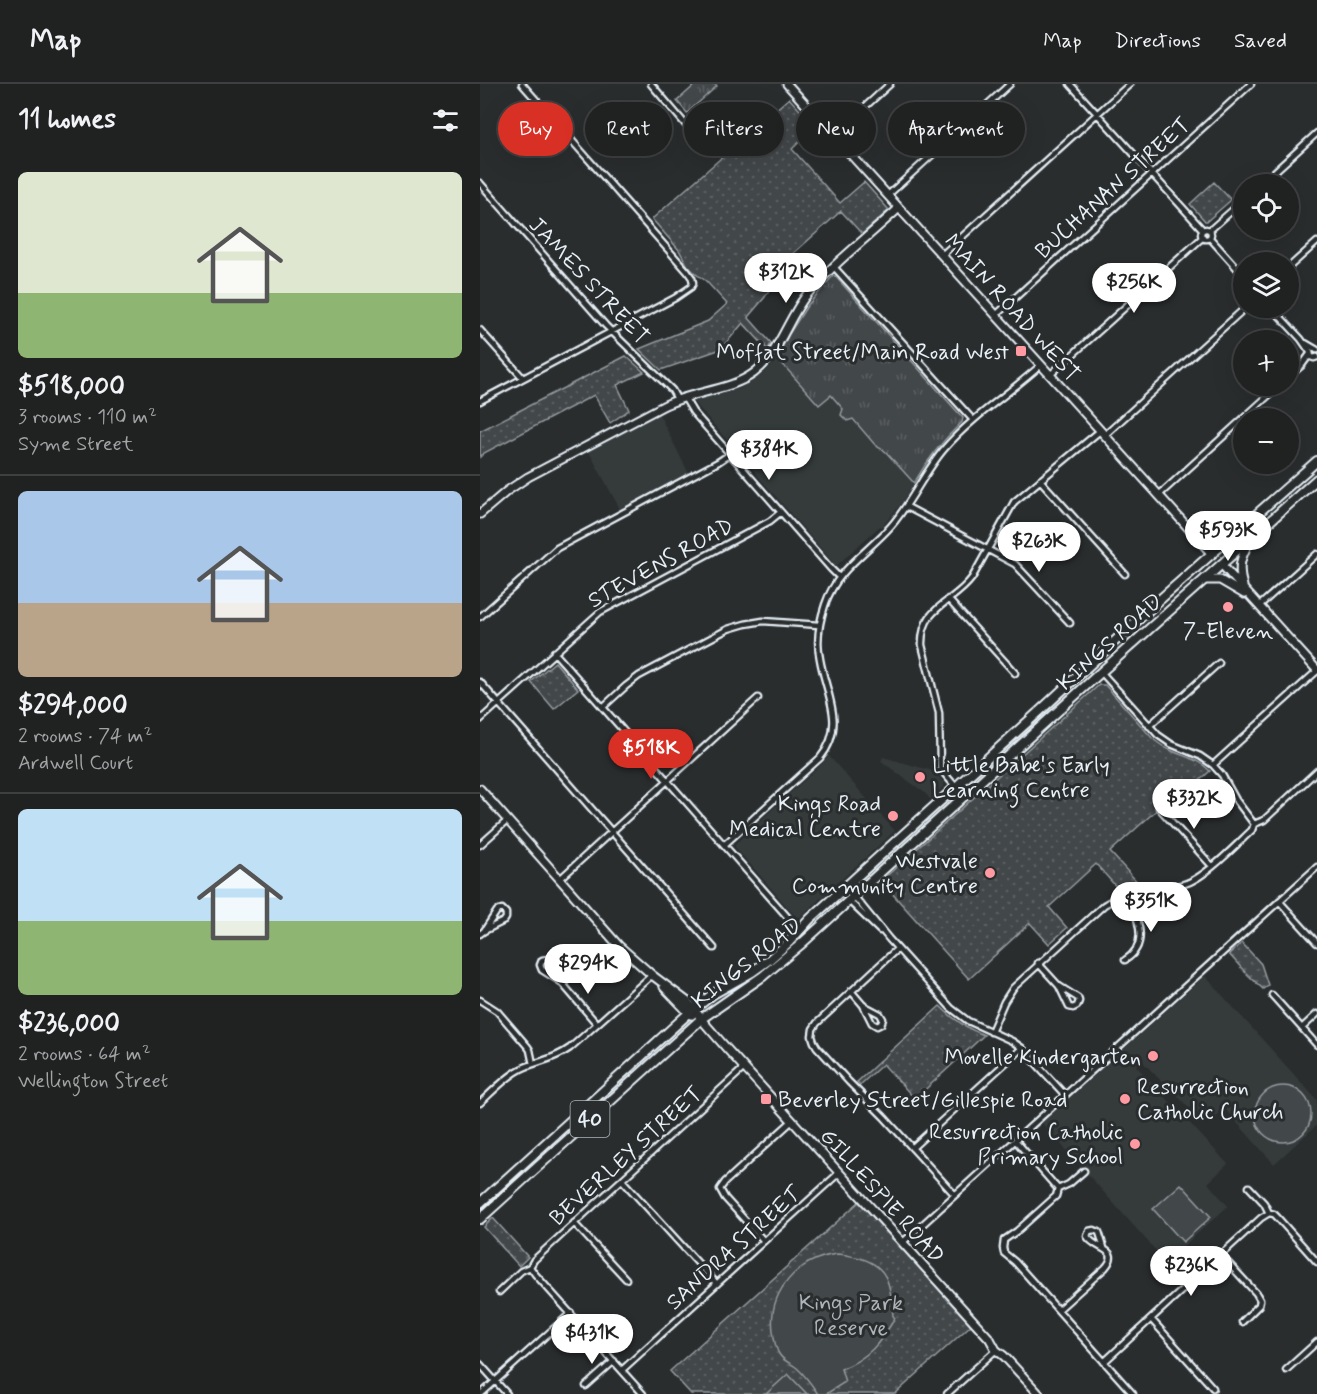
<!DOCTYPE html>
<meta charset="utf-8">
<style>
:root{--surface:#202222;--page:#282a2a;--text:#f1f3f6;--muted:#a2a4a5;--line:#3d3f40;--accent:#d93025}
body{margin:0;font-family:Mynerve,sans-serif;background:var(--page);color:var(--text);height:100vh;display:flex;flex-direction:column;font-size:22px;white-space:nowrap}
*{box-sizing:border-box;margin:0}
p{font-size:20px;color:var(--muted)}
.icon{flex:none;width:33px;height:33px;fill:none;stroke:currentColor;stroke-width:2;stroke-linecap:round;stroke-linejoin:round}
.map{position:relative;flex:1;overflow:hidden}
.drawer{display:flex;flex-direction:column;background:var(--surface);width:480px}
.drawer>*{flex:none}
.banner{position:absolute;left:18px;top:18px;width:570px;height:54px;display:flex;gap:12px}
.controls{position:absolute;left:753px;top:90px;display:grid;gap:12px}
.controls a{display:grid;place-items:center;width:66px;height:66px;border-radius:50%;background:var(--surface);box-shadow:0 6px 24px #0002,0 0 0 2px var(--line);font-size:30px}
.price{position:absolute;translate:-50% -51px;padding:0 14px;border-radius:21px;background:#fff;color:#222;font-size:20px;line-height:39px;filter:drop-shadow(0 2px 3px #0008)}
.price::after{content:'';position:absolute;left:50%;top:36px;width:18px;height:14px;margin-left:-9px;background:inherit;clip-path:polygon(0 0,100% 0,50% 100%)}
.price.on{background:var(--accent);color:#fff}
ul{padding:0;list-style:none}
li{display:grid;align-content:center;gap:12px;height:318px;padding:0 18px}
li+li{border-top:2px solid var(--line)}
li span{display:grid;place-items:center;height:186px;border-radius:9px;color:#555}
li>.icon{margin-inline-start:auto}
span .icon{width:108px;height:108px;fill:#fffc;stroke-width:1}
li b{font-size:26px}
h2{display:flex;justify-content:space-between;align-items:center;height:72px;padding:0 18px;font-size:26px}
.tag{padding:0 21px;border-radius:27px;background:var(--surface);box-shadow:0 6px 24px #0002,0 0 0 2px var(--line);font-size:21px;line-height:54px}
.tag.on{background:var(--accent);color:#fff}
header{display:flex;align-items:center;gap:36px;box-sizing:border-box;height:84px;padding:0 30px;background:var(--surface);border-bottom:2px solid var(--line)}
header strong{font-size:28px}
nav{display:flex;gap:33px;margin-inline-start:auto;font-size:21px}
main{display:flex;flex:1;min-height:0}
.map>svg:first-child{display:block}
.built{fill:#363a3b}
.grass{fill:url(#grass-tufts);stroke:#959ca0;stroke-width:1.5}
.park{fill:url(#park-dots);stroke:#959ca0;stroke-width:1.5}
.pitch{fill:#424648;stroke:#959ca0;stroke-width:1.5}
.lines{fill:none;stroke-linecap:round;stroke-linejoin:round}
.street-casing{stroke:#e8f1f8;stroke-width:9}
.secondary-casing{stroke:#e8f1f8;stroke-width:11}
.primary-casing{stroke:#e8f1f8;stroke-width:12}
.street{stroke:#2a2d2e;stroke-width:4.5}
.secondary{stroke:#2a2d2e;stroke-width:7}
.primary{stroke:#2a2d2e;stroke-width:8}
.poi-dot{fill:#ff9aa2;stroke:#2a2d2e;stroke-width:2}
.labels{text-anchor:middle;stroke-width:6;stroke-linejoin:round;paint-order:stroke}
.shield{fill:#2a2d2e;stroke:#afb6bb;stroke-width:1.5}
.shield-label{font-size:21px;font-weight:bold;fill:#e8f1f8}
.street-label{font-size:22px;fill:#e8f1f8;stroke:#2a2d2e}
.poi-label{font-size:22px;fill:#e8f1f8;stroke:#2a2d2e;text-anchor:end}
.park-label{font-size:22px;fill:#aeb5ba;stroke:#2a2d2e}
</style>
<header>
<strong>Map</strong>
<nav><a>Map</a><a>Directions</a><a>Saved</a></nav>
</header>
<main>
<section class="drawer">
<h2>11 homes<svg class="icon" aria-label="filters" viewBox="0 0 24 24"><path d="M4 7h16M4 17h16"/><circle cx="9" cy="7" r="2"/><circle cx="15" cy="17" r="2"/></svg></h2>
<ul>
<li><span style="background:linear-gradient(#dfe7d0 65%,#8fb573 0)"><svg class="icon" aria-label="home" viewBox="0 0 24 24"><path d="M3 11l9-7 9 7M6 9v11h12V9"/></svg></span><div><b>$518,000</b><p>3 rooms · 110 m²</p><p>Syme Street</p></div></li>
<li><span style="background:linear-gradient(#a9c7e8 60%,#b9a48a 0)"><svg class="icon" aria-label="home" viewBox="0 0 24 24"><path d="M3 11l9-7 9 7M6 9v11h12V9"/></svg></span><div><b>$294,000</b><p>2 rooms · 74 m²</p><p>Ardwell Court</p></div></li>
<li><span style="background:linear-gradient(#bfe0f5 60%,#8fb573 0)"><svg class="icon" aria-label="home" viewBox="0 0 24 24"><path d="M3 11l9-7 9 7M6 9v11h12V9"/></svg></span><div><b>$236,000</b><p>2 rooms · 64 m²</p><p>Wellington Street</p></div></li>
</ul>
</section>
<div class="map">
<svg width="837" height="1310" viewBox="0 0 837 1310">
<defs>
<pattern id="grass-tufts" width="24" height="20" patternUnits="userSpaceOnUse" patternTransform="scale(1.5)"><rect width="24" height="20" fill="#424648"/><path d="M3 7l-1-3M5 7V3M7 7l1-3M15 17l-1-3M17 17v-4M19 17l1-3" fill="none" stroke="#5d6163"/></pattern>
<pattern id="park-dots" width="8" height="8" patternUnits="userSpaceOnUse" patternTransform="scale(1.5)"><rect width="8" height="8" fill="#424648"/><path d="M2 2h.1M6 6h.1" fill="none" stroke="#5d6163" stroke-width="1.8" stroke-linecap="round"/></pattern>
</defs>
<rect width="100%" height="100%" fill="#2a2d2e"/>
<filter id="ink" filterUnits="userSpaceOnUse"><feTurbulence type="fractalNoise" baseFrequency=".0167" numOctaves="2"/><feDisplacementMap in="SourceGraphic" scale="12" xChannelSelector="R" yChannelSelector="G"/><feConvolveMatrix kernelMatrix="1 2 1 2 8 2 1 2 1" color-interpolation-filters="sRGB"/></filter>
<g filter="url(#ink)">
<path class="built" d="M353 192H355L483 334 482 338 467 353 448 376 424 416 402 443 400 442 356 482 214 318V316L259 305 283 290 290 283 299 270 309 250 327 222Z
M178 328 209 390 141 427 108 366Z
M349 672 415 747 320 833H316L255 763V760L342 680Z
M403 673 453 687 464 699V702L450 715 445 709 401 677Z
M725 892 837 1016V1041L794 1080 744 1024 732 1037 714 1030 688 1001 686 1002 661 976 656 982 748 1080 728 1099 748 1122 686 1178 562 1039Z"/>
<path class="grass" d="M216 0H235L237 2 207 29 197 17Z
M353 192H355L483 334 482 338C463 356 447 376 434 399L405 367 396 362 373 335 367 337 361 331 363 325 351 311 339 321 297 274 309 250 327 222Z"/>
<path class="park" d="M309 14 335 43 312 65 360 119 384 98 409 126 382 150 361 127 306 176 285 213 268 233 291 259 288 266 263 239 241 265 181 286 159 265 228 237 247 220 226 197 216 190 208 182 199 166 172 135Z
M734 98 751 116 727 137H725L710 120Z
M146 272 164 288 137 301 149 326 130 339 114 311 4 369 0 373V347Z
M75 578 98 605 74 625 51 598Z
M619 601H625L673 655C678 659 683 663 690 666 704 673 719 675 730 687L706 709 701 704 630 768 660 801 639 806 616 780 569 823 587 844 569 860 550 839 489 895 401 797Z
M762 859 781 880 788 901 783 905 765 888 749 870Z
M460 922C473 935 487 945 504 951L435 1015 403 980 380 1001 377 998Z
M379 1118 491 1241 415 1310H211L190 1287Z
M13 1134 48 1173 39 1182 4 1143Z"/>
<path class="pitch" d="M775 1030a28 28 0 1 1 56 0a28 28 0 1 1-56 0Z
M701 1100 731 1133 703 1158 673 1125Z
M357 1170C364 1170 370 1172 376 1173 410 1181 410 1202 413 1232L415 1234C400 1259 389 1274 361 1285L365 1298 346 1310H338C332 1301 326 1292 317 1284 311 1279 304 1278 299 1270 295 1263 294 1255 293 1247 288 1207 318 1175 357 1170Z
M308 1290 327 1310H286Z"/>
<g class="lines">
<defs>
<path id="street" d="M171 0 206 41
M590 0 723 146
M354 51 410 0
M0 99 126 242 192 306 197 315
M781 100 837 49
M408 111 530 0
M721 150a5 5 0 1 1 10 0a5 5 0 1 1-10 0Z
M730 146 764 116
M730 154 764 192
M462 171 650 0
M354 183 493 336
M808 184 837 158
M792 224 821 255 830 268
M516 231 771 0
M0 246 43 294
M825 259 837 266
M830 268 831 273 834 274 837 273
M570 291 723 153
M808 293 822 281 830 270
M204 313 213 328 351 485 359 493
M0 317 195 214 211 203 213 199 212 194 207 187 42 0
M625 351 765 224
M560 396 645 490
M679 411 799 302
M427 423 535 480 590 539
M468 515 535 589
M779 522 837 470
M0 533 77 464 238 378 250 370
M74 568 319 846
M621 588 678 651 691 660 720 672 733 681 742 691 756 716 774 740
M0 598 234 864
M123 623 146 602 159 592 248 545 265 540 283 537 339 541
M0 636 120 528 290 437 301 428
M669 642 739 579
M733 681 837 587
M476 703 463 688 460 682 459 629 442 561C441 522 473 520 492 494L534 418 621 346
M679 724 732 782
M0 761 28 736
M244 761 340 674C367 641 346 611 340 575 336 557 339 539 345 521 356 486 388 468 411 442 432 418 444 388 465 364 493 332 530 309 561 281
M80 795 278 614
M374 812 409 855 471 924 488 937 532 957 542 964 585 1011
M369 817 400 847
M799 817 837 859
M0 850 4 847 17 827 22 825 26 829V834L24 837 4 847
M417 865 337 939 333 945 332 952 334 958 337 963 369 998 404 1033 475 1111
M645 876C671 860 656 832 649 810
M558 879 579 902 598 914 599 917 597 922 593 924 589 923 579 902
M81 898 71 877 68 875 62 876 60 881 62 886 81 898 117 940
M371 907 383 921 392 939 397 942 401 940 403 935 400 930 383 921
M792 911 837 961
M0 916 17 927 48 963 50 966 53 980
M822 944 837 930
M511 948 524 918 533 904 624 821C648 805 677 807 704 800 724 795 756 761 772 746L774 740 784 736 837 687
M0 1019C13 1007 26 993 41 985 59 976 72 977 90 964L172 891
M535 1056 578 1105
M432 1064 542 964
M604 1087 589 1100 578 1105 576 1112 537 1147 524 1156 523 1164 524 1169 535 1178 653 1310
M142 1096 237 1200
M769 1103 784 1119 789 1129 794 1130 797 1133 837 1178
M94 1139 146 1195
M284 1157 245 1114 240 1105 245 1098 312 1037
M422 1159 837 783
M741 1171 776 1209 780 1216 779 1221 762 1238
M50 1183 54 1176 264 984
M50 1183 55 1190 163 1310
M19 1208 41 1187 50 1183
M578 1226 625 1184C643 1164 614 1166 607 1152L609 1147 614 1146 619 1148 624 1164
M671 1235 733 1304
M624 1278 781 1134 789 1129
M0 1280 27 1310
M142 1286 359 1089
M806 1286 837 1258
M106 1302 134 1277
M1 1310 91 1229
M467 1310 516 1266"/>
<path id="secondary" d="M307 0 732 470
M0 430 27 407 48 393 183 322C211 307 248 308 274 289 298 271 307 237 325 213 352 180 388 153 419 124
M741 480 837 586
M724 496H740L764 510
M763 502C757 482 761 473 770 456
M0 705 139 862 172 891 208 918 214 924 221 935 248 966 510 1255 516 1266 524 1272 559 1310
M184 903 209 929 212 931"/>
<path id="primary" d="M0 1119 209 929 233 910 272 888 290 875 309 858 330 835 562 625 676 519 837 377
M0 1135 221 935 283 892 320 861 621 588 837 395"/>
</defs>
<use href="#street" class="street-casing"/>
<use href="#secondary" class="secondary-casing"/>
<use href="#primary" class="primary-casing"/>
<use href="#street" class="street"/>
<use href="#secondary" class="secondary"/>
<use href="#primary" class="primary"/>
</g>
</g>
<g class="poi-dot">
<rect x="535" y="261" width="12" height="12" rx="3"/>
<circle cx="748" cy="523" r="6"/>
<circle cx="440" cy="693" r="6"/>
<circle cx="413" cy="732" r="6"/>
<circle cx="510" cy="789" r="6"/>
<circle cx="673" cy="972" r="6"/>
<rect x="280" y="1009" width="12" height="12" rx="3"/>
<circle cx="645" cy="1015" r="6"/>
<circle cx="655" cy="1060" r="6"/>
</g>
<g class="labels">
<rect class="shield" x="90.5" y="1017" width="39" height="36" rx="4.5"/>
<g class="shield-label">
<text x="110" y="1042">40</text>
</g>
<g class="street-label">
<text transform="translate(632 103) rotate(-42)" y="8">BUCHANAN STREET</text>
<text transform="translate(110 196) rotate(47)" y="8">JAMES STREET</text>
<text transform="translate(533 223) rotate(48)" y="8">MAIN ROAD WEST</text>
<text transform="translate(180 478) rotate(-29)" y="8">STEVENS ROAD</text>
<text transform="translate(629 557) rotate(-42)" y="8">KINGS ROAD</text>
<text transform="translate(266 878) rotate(-38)" y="8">KINGS ROAD</text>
<text transform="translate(145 1071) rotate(-42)" y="8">BEVERLEY STREET</text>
<text transform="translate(403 1111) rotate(48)" y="8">GILLESPIE ROAD</text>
<text transform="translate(253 1163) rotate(-42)" y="8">SANDRA STREET</text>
</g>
<g class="poi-label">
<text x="529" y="275">Moffat Street/Main Road West</text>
<text x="748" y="554" text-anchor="middle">7-Eleven</text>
<text x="452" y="688" text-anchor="start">Little Babe's Early<tspan x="452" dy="25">Learning Centre</tspan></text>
<text x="401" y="727">Kings Road<tspan x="401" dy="25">Medical Centre</tspan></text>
<text x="498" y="784">Westvale<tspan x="498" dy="25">Community Centre</tspan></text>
<text x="661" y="980">Movelle Kindergarten</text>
<text x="657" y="1010" text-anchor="start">Resurrection<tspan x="657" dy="25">Catholic Church</tspan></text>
<text x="298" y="1023" text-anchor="start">Beverley Street/Gillespie Road</text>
<text x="643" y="1055">Resurrection Catholic<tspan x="643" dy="25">Primary School</tspan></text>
</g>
<g class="park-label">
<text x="371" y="1226">Kings Park<tspan x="371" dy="25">Reserve</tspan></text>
</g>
</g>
</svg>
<div class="controls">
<a><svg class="icon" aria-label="locate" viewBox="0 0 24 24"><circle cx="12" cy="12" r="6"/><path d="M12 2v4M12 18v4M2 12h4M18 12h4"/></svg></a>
<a><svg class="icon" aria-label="layers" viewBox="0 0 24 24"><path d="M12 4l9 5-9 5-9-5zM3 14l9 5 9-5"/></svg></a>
<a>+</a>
<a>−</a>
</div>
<b class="price" style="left:306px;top:220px">$312K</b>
<b class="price" style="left:654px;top:230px">$256K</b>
<b class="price" style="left:289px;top:397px">$384K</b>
<b class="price" style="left:748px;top:478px">$593K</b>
<b class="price" style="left:559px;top:489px">$263K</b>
<b class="price on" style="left:171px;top:696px">$518K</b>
<b class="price" style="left:714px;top:746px">$332K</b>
<b class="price" style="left:671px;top:849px">$351K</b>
<b class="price" style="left:108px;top:911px">$294K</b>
<b class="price" style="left:711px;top:1213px">$236K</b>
<b class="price" style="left:112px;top:1281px">$431K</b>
<div class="banner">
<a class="tag on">Buy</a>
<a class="tag">Rent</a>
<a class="tag">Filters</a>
<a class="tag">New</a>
<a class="tag">Apartment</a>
</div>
</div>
</main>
